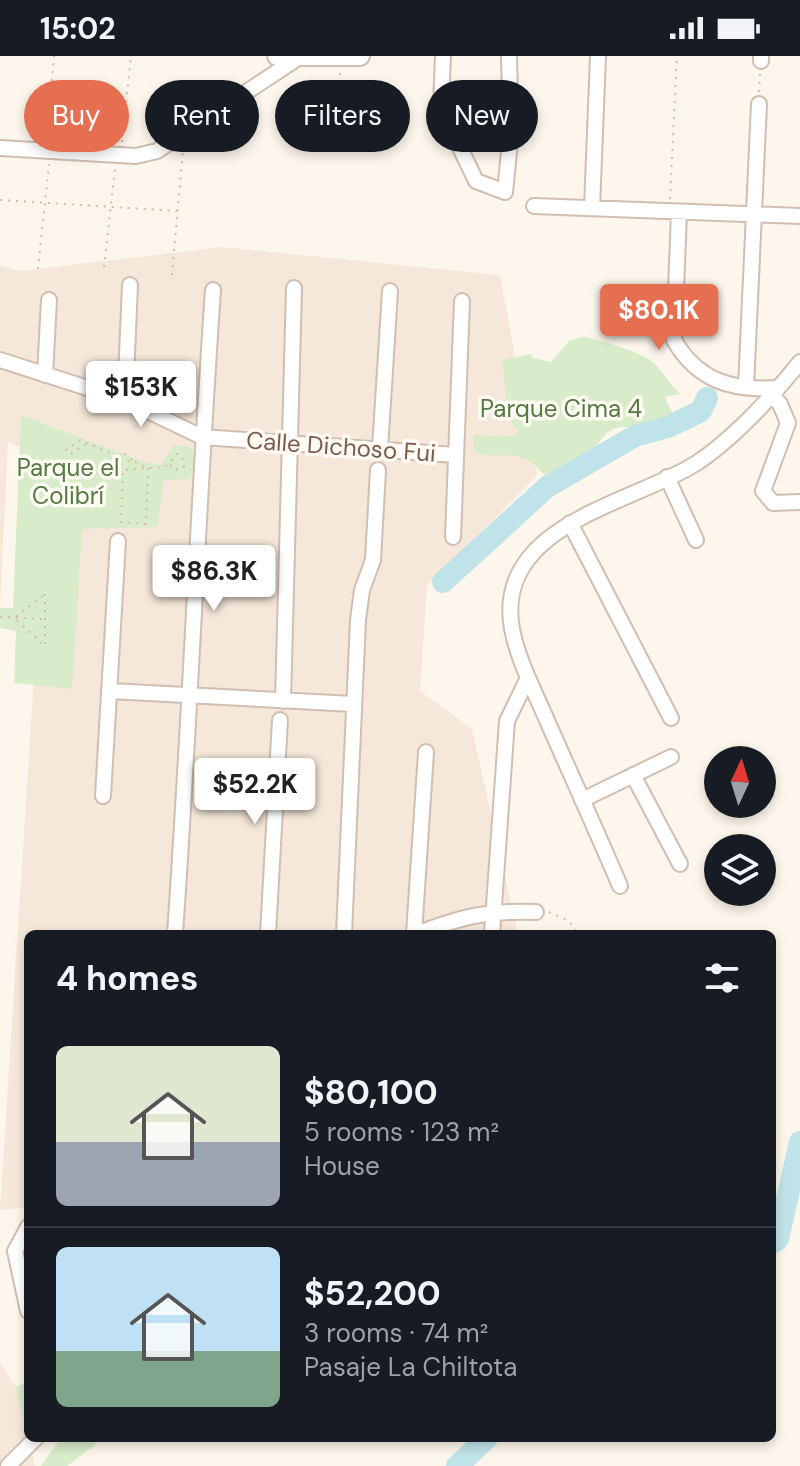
<!DOCTYPE html>
<meta charset="utf-8">
<style>
:root{--surface:#171b24;--page:#20242c;--text:#f1f3f6;--muted:#9ea1a6;--line:#363941;--accent:#e76f51}
body{margin:0;font-family:"DM Sans",sans-serif;background:var(--page);color:var(--text);height:100vh;display:flex;flex-direction:column;font-size:30px;white-space:nowrap}
*{box-sizing:border-box;margin:0}
p{font-size:26px;color:var(--muted)}
.icon{flex:none;width:44px;height:44px;fill:none;stroke:currentColor;stroke-width:2;stroke-linecap:round;stroke-linejoin:round}
.map{position:relative;flex:1;overflow:hidden}
.details{position:absolute;left:24px;top:874px;width:752px;height:512px;display:flex;flex-direction:column;background:var(--surface);border-radius:12px;box-shadow:0 4px 12px #0003}
.details>*{flex:none}
.guide{position:absolute;left:24px;top:24px;width:752px;height:72px;display:flex;gap:16px}
.needle{width:52px;rotate:4deg}
.controls{position:absolute;left:704px;top:690px;display:grid;gap:16px}
.controls a{display:grid;place-items:center;width:72px;height:72px;border-radius:50%;background:var(--surface);box-shadow:0 4px 12px #0003;font-size:40px}
.price{position:absolute;translate:-50% -68px;padding:0 18px;border-radius:8px;background:#fff;color:#222;font-size:26px;line-height:52px;filter:drop-shadow(0 2px 4px #0008)}
.price::after{content:'';position:absolute;left:50%;top:48px;width:24px;height:18px;margin-left:-12px;background:inherit;clip-path:polygon(0 0,100% 0,50% 100%)}
.price.active{background:var(--accent);color:#fff}
ul{padding:0;list-style:none}
li{display:flex;align-items:center;gap:24px;height:200px;padding:0 32px}
li+li{border-top:2px solid var(--line)}
li span{display:grid;place-items:center;flex:none;width:224px;height:160px;border-radius:12px;color:#555}
li>.icon{margin-inline-start:auto}
span .icon{width:96px;height:96px;fill:#fffc;stroke-width:1}
li b{font-size:34px}
h2{display:flex;justify-content:space-between;align-items:center;height:96px;padding:0 32px;font-size:34px}
.pill{padding:0 28px;border-radius:36px;background:var(--surface);box-shadow:0 4px 12px #0003;font-size:28px;line-height:72px}
.pill.active{background:var(--accent);color:#fff}
.status{display:flex;justify-content:space-between;align-items:center;height:56px;padding:0 40px;background:var(--surface);direction:ltr}
.status svg{height:22px;fill:currentColor}
.map>svg:first-child{display:block}
.residential{fill:#f5e8da}
.green{fill:#d8ecc9}
.lines{fill:none;stroke-linecap:round;stroke-linejoin:round}
.river{stroke:#bfe3e8;stroke-width:22}
.minor-casing{stroke:#d1beb0;stroke-width:18}
.tertiary-casing{stroke:#d1beb0;stroke-width:22}
.path{stroke:#d9b8a5;stroke-width:2;stroke-dasharray:2 6;stroke-linecap:butt}
.minor{stroke:#fff;stroke-width:14}
.tertiary{stroke:#fff;stroke-width:18}
.labels{text-anchor:middle;stroke-width:7;stroke-linejoin:round;paint-order:stroke}
.park-label{font-size:24px;fill:#537a41;stroke:#fffaf3}
.street-label{font-size:24px;fill:#7a5c4d;stroke:#fffaf3}
</style>
<div class="status"><b>15:02</b><svg viewBox="0 0 49 12"><path d="M0 12V9h3v3zM5 12V6h3v6zM10 12V3h3v9zM15 12V0h3v12zM26 1h20v11H26zM47 4h2v5h-2z"/></svg></div>
<div class="map">
<svg width="800" height="1410" viewBox="0 0 800 1410">
<rect width="100%" height="100%" fill="#fdf6ec"/>
<path class="residential" d="M222 191 500 219 537 420 427 530 420 635 472 673 518 878H28V1151L0 1154 48 401 8 386 0 554V209L20 215Z
M0 1306 16 1331 35 1410H0Z"/>
<path class="green" d="M583 281C596 282 647 298 655 308 664 318 670 328 680 338L665 341 677 367 657 374 654 368 635 380 629 371C606 370 606 380 592 394 579 406 561 412 545 419 540 415 535 408 529 405 513 394 493 404 475 396L473 379 513 380 519 376 509 364 502 304 531 298 533 302 551 306 570 284Z
M21 359 146 407 162 408 174 389 193 392V417L188 423 163 424 158 471 82 473 72 633 14 627 16 575 0 572V552H13Z
M28 1325V1383L16 1331Z
M61 1382H89L96 1388 67 1410H41Z"/>
<g class="lines">
<path class="river" d="M443 526 547 431 635 380 668 371 701 355 707 342
M772 1187 778 1183 800 1086
M457 1410 487 1382"/>
<defs>
<path id="minor" d="M443 0 441 52 476 125 505 136 511 76 509 0
M761 5V0
M0 92 136 100 157 95 298 2
M534 150 800 160
M592 152 598 0
M679 157 674 284C697 324 731 335 776 332
M0 304 125 344 202 381 456 399
M45 319 49 244
M746 331 759 48
M771 338 780 348 788 367 763 435 773 447 800 446
M125 344 130 229
M380 393 390 235
M667 421 696 484
M570 467 671 662
M453 481 462 245
M110 635 353 648
M283 645 294 232
M633 719 680 808
M103 740 118 485
M582 744 671 701
M620 830C597 776 573 723 549 669 536 638 518 605 512 573 493 469 633 447 695 408 730 386 774 339 800 306
M175 878C190 663 198 449 213 234
M268 878 280 664
M344 878 358 564 362 534 373 504 378 414
M414 878 426 696
M416 878C461 861 487 854 536 856
M492 878 507 665 528 622
M28 1171 15 1195 28 1255
M8 1410 36 1382"/>
<path id="tertiary" d="M277 0H360"/>
</defs>
<use href="#minor" class="minor-casing"/>
<use href="#tertiary" class="tertiary-casing"/>
<path class="path" d="M340 17 343 25 369 33 372 43
M759 36 760 18
M47 81 54 0
M122 86 131 0
M670 143 677 0
M0 144 177 155
M104 211 115 112
M38 213 49 108
M172 219 183 93
M86 388 70 398 66 394 80 384 119 401
M132 404 124 397 118 405 121 408 132 404 147 412
M148 412 146 468 121 466 123 414 165 411 177 398 182 400 184 411 175 414 168 406
M45 538V590L14 562Z
M0 561 44 563
M549 856 569 865 578 878"/>
<use href="#minor" class="minor"/>
<use href="#tertiary" class="tertiary"/>
</g>
<g class="labels">
<g class="park-label">
<text x="561" y="361">Parque Cima 4</text>
<text x="68" y="420">Parque el<tspan x="68" dy="28">Colibrí</tspan></text>
</g>
<g class="street-label">
<text transform="translate(341 391) rotate(4)" y="8">Calle Dichoso Fui</text>
</g>
</g>
</svg>
<div class="controls">
<a><svg class="needle" viewBox="-14 -14 28 28"><path d="M0-13l5 13h-10z" fill="#e53935"/><path d="M0 13l5-13h-10z" fill="#9ea1a6"/></svg></a>
<a><svg class="icon" aria-label="layers" viewBox="0 0 24 24"><path d="M12 4l9 5-9 5-9-5zM3 14l9 5 9-5"/></svg></a>
</div>
<b class="price active" style="left:659px;top:296px">$80.1K</b>
<b class="price" style="left:141px;top:373px">$153K</b>
<b class="price" style="left:214px;top:557px">$86.3K</b>
<b class="price" style="left:255px;top:770px">$52.2K</b>
<div class="guide">
<a class="pill active">Buy</a>
<a class="pill">Rent</a>
<a class="pill">Filters</a>
<a class="pill">New</a>
</div>
<section class="details">
<h2>4 homes<svg class="icon" aria-label="filters" viewBox="0 0 24 24"><path d="M4 7h16M4 17h16"/><circle cx="9" cy="7" r="2"/><circle cx="15" cy="17" r="2"/></svg></h2>
<ul>
<li><span style="background:linear-gradient(#dfe7d0 60%,#9aa5b1 0)"><svg class="icon" aria-label="home" viewBox="0 0 24 24"><path d="M3 11l9-7 9 7M6 9v11h12V9"/></svg></span><div><b>$80,100</b><p>5 rooms · 123 m²</p><p>House</p></div></li>
<li><span style="background:linear-gradient(#bfe0f5 65%,#7fa58c 0)"><svg class="icon" aria-label="home" viewBox="0 0 24 24"><path d="M3 11l9-7 9 7M6 9v11h12V9"/></svg></span><div><b>$52,200</b><p>3 rooms · 74 m²</p><p>Pasaje La Chiltota</p></div></li>
</ul>
</section>
</div>
